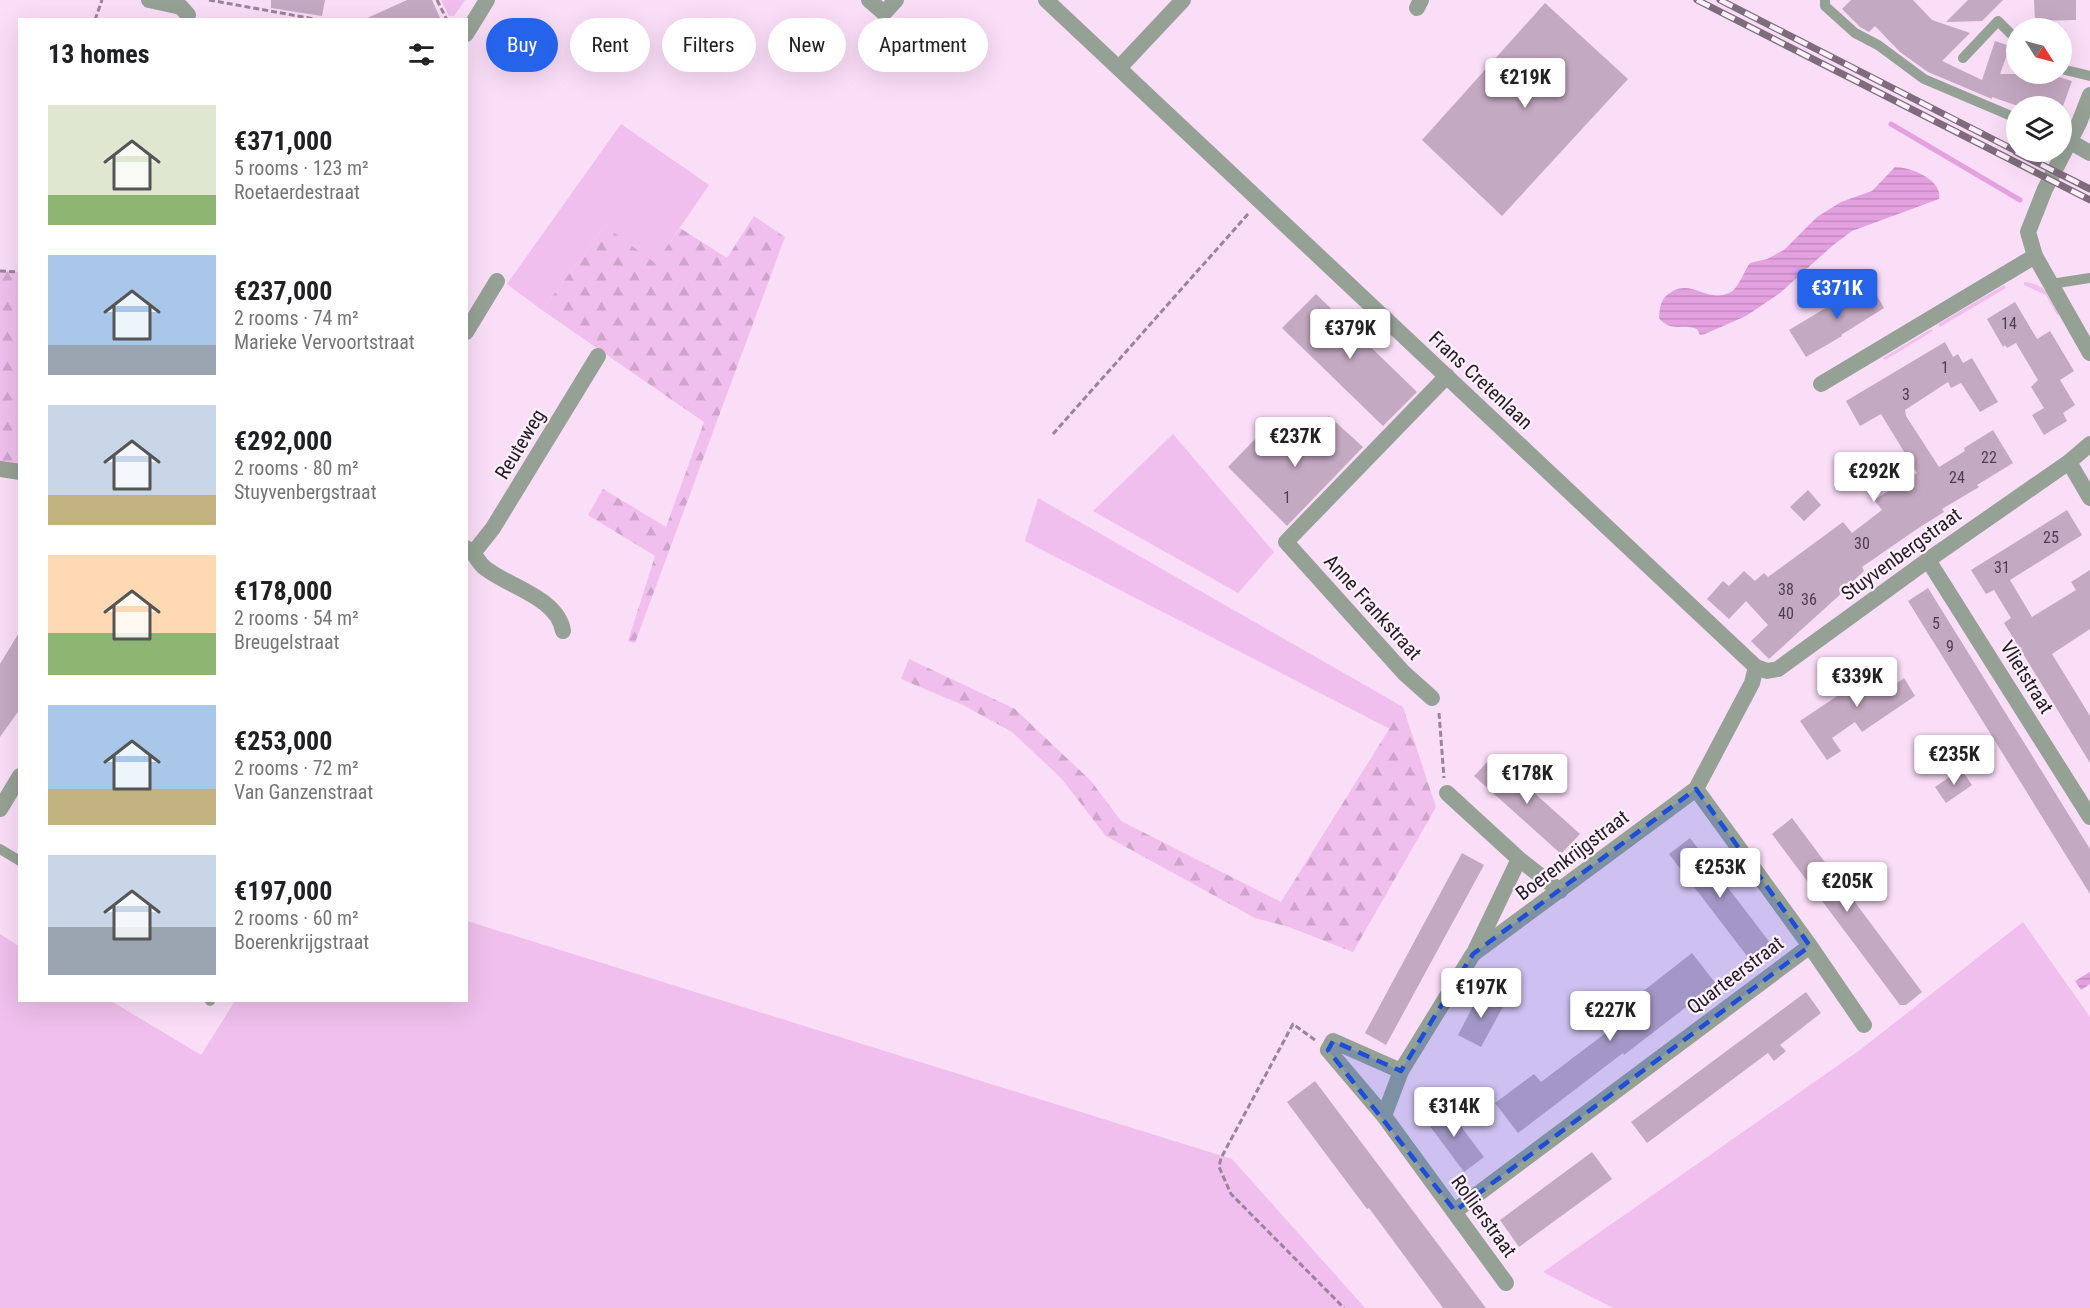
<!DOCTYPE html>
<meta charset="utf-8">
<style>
:root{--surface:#fff;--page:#f6f6f6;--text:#202124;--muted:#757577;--accent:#2563eb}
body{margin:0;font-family:"Roboto Condensed",sans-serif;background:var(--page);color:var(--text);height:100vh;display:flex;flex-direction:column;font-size:22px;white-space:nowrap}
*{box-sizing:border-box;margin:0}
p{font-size:20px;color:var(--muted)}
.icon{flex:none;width:33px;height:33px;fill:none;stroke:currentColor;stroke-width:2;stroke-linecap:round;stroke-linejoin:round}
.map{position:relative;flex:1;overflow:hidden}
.side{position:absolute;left:18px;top:18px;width:450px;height:984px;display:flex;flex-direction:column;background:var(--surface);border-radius:0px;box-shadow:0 6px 24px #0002}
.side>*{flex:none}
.top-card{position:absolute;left:486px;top:18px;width:570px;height:54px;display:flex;gap:12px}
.needle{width:39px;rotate:126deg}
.buttons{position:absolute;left:2006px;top:18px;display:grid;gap:12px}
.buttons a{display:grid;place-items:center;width:66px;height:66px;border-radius:50%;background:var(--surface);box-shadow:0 6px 24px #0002;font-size:30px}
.price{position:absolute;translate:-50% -51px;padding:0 14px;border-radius:6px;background:#fff;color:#222;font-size:20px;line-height:39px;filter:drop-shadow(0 2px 3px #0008)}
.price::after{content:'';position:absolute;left:50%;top:36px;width:18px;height:14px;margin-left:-9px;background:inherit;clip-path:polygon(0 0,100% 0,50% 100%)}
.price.current{background:var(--accent);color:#fff}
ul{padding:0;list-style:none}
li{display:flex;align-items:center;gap:18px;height:150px;padding:0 30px}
li span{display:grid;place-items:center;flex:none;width:168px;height:120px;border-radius:0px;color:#555}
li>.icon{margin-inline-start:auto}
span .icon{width:72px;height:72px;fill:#fffc;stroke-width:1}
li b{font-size:26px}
h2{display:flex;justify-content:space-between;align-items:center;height:72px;padding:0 30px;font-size:26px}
.tag{padding:0 21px;border-radius:27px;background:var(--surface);box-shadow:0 6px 24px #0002;font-size:21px;line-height:54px}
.tag.current{background:var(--accent);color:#fff}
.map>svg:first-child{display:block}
.green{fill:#f0bfed}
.forest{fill:url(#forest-firs)}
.water{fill:url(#water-rules)}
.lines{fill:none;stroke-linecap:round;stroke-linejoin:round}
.stream{stroke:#e4a1e0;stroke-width:5}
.building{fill:#c4a9c2}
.path{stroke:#9a8598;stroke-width:3;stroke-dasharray:6 3;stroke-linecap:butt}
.service{stroke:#96a196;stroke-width:10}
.minor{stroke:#96a196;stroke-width:16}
.tertiary{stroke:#96a196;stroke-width:16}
.rail-casing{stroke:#7e6c7c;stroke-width:7}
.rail{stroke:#fcf1fb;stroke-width:4.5;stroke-dasharray:14;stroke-linecap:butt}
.marked{fill:#1d4ed8;fill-opacity:0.2;stroke:#1d4ed8;stroke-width:4.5;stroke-dasharray:12 8;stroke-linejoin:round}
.labels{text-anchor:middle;stroke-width:4.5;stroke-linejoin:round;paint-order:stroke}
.number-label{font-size:16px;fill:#4e3e4c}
.street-label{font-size:20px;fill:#261b25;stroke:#fcf1fb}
</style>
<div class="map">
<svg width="2090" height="1308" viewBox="0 0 2090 1308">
<defs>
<pattern id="forest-firs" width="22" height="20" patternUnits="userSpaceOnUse" patternTransform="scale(1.5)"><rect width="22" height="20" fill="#f0bfed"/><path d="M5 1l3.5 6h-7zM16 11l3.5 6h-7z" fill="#cea4cb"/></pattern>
<pattern id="water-rules" width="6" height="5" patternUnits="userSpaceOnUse" patternTransform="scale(1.5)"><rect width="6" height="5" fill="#e4a1e0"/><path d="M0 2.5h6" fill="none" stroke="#c38ac0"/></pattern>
</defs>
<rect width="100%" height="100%" fill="#faddf7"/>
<path class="green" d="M441 0H465L454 16H449Z
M621 124 709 185 655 264 605 226 542 310 507 284Z
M2024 282C2046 284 2050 296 2061 313L2057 315 2046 295 2024 285Z
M2004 285 2006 288 1940 327 1938 324Z
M1931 329 1933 331 1885 360 1883 358Z
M1173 434 1274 552 1238 593 1093 511Z
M1038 498 1403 707 1390 729 1025 541Z
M467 921 1232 1159 1365 1308H0V934L19 946 20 1000 111 1001 201 1055 235 1001 466 1000Z
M2023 922 2090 1017V1308H1613L1543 1272 1860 1050Z"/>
<path class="forest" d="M754 216 785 237 635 643 628 641 655 556 588 515 603 489 666 527 704 422 542 310 605 226 655 263 680 228 727 258Z
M0 271 19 272V472L0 469Z
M909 659 1015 709 1091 781 1121 821 1281 902 1403 707 1436 807 1353 952 1289 927 1255 918 1106 836 1061 778 1012 732 963 705 901 679Z"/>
<path class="water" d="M1895 167C1911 167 1943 180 1939 199L1852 231 1832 246 1780 293 1746 316 1705 334 1700 335 1697 329C1681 323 1671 333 1659 318 1660 307 1660 299 1670 293 1692 278 1705 303 1729 293 1739 289 1743 272 1750 263L1767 259 1784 250 1817 217 1841 202 1872 191Z
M2090 972V984L2081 990 2075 981Z"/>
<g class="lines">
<path class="stream" d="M1891 124 2020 200"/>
</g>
<path class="building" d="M271 0H325L322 16 271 8Z
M407 0H432L441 20H363Z
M1851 0H1913L1932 20 1970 33 1942 61 1982 80 1995 41 2010 46 2000 74H2049L2072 81 2063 106H2018L1992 97V99L1928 72 1900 52 1875 26 1869 32 1860 27 1842 9Z
M1968 0H2003L1982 21 1946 22Z
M2034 0H2076V20L2035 21Z
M1545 3 1628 79 1502 216 1422 140Z
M1869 282 1884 308 1841 335 1842 336 1806 357 1789 330Z
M1316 294 1417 392 1383 426 1282 328Z
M2015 302 2037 339 2050 331 2074 371 2060 380 2075 405 2063 413 2067 421 2044 435 2032 415 2044 408 2031 387 2038 380 2016 343 2007 348 2005 345 2003 347 1987 319Z
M1945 342 1953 357 1958 354 1963 363 1972 358 1998 402 1980 412 1961 383 1951 388 1948 382 1905 410 1906 416 1939 467 1965 451 1964 448 1993 430 2013 463 1977 485 1979 487 1942 509 1944 512 1917 529 1862 567 1864 571 1842 591 1843 592 1769 659 1751 641 1768 625 1746 601 1729 619 1707 599 1723 581 1729 586 1744 571 1755 581 1764 573 1768 577 1843 522 1852 533 1882 510 1874 500 1917 473 1881 414 1860 426 1846 401Z
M1329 416 1363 447 1287 526 1228 467 1262 432 1288 456Z
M1808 490 1821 505 1804 521 1790 507Z
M2067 510 2082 535 2010 580 2032 617 2076 590 2071 582 2090 570V629L2052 654 2090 716V763L2004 623 2011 618 1994 590 1986 594 1971 570Z
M1928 588 2090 849V894L1908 601Z
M20 631V709L0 737V664Z
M1881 661 1896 684 1904 678 1915 696 1862 732 1855 722 1832 738 1841 751 1827 760 1800 721 1858 682 1855 678Z
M1493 756 1580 834 1561 854 1474 776Z
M1961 769 1972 785 1946 803 1935 787Z
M1792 818 1922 992 1906 1005H1900L1772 834Z
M1690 838 1771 944 1750 960 1669 854Z
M1462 853 1484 865 1386 1045 1365 1033Z
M1692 953 1716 984 1624 1055 1623 1053 1518 1133 1495 1103 1534 1074 1541 1082 1607 1032 1601 1024Z
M1481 991 1505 1003 1481 1047 1458 1035Z
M1806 992 1821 1013 1780 1045 1786 1051 1774 1061 1768 1053 1647 1143 1631 1122Z
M1315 1081 1404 1199 1486 1308H1443L1369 1208 1367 1209 1287 1102Z
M1444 1104 1484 1157 1464 1172 1424 1118Z
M1592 1152 1612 1179 1519 1247 1500 1220Z"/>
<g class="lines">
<path class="path" d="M209 0 320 20
M437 0 447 20
M95 20 102 0
M0 271 20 272
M1053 434 1248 214
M1439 713 1444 778
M1315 1040 1293 1024 1221 1158 1219 1167 1231 1194 1344 1308"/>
<path class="service" d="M1825 0V6L1855 33 1878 45 1924 79 2016 118
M1963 58 1998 21 2016 39
M2061 69 2090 76
M2051 284 2090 278
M0 849 20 861
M210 1000V1001"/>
<path class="minor" d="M149 0 181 7 188 15 187 20
M869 0 884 13 896 0
M1046 0 1756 667 1767 671 1778 669 1928 560 2069 462
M1417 8 1421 0
M1119 68 1183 0
M2090 95 2079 123 2045 189 2028 232 2035 256 2090 353
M2069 141 2090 153
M466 332 497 281
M1821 384 2035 256
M2090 444 2069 462 2090 498
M0 469 20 472
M466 548C477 554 477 562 485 568 509 587 558 598 563 631
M474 552 493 528 598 356
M1928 560 2090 817
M1432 698 1404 673 1286 542 1447 376
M1696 789 1810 946 1864 1025
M1447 793 1519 859 1560 891
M1475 951 1519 859
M1401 1071 1473 954 1696 789 1752 683 1756 667
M1384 1116 1401 1071 1333 1041 1328 1050 1384 1116 1506 1283
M1455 1211 1810 946"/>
<path class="tertiary" d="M466 34 487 0
M0 809 20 776"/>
<defs>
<path id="rail" d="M1697 0 2090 200
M1720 0 2016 151
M2016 152 2090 189"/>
</defs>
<use href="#rail" class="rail-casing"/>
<use href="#rail" class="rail"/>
</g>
<path class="marked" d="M1696 789 1810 946 1455 1211 1328 1050 1333 1041 1401 1071 1473 954Z"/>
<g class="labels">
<g class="number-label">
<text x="2009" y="329">14</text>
<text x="1945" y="373">1</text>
<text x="1906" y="400">3</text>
<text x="1989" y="463">22</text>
<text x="1957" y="483">24</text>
<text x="1287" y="503">1</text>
<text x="2051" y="543">25</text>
<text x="1862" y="549">30</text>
<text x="2002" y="573">31</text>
<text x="1786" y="595">38</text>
<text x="1809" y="605">36</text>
<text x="1786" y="619">40</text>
<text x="1936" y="629">5</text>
<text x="1950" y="652">9</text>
</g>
<g class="street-label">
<text transform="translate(1481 380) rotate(43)" y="7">Frans Cretenlaan</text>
<text transform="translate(520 444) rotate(-59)" y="7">Reuteweg</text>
<text transform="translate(1901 554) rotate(-36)" y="7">Stuyvenbergstraat</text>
<text transform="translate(1373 607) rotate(48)" y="7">Anne Frankstraat</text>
<text transform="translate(2027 677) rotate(58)" y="7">Vlietstraat</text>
<text transform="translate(1572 855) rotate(-37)" y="7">Boerenkrijgstraat</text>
<text transform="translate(1735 975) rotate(-37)" y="7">Quarteerstraat</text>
<text transform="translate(1484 1216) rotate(54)" y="7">Rollierstraat</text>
</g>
</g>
</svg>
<div class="buttons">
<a><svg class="needle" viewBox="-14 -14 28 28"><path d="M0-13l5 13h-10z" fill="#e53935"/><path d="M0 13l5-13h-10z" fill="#757577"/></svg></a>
<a><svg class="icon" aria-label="layers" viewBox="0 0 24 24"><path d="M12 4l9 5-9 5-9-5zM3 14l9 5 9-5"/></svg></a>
</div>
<b class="price" style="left:1525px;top:109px">€219K</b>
<b class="price current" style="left:1837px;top:320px">€371K</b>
<b class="price" style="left:1350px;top:360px">€379K</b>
<b class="price" style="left:1295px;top:468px">€237K</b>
<b class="price" style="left:1874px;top:503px">€292K</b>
<b class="price" style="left:1857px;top:708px">€339K</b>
<b class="price" style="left:1954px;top:786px">€235K</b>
<b class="price" style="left:1527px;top:805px">€178K</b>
<b class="price" style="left:1720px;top:899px">€253K</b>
<b class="price" style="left:1847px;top:913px">€205K</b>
<b class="price" style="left:1481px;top:1019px">€197K</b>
<b class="price" style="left:1610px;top:1042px">€227K</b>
<b class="price" style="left:1454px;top:1138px">€314K</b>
<div class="top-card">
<a class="tag current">Buy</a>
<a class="tag">Rent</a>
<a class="tag">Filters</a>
<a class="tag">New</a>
<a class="tag">Apartment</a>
</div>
<section class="side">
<h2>13 homes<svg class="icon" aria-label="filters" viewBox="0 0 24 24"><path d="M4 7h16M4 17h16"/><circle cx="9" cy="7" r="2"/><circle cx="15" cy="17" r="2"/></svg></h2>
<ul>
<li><span style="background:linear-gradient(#dfe7d0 75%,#8fb573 0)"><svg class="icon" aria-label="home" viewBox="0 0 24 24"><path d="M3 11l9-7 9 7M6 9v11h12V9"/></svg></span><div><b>€371,000</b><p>5 rooms · 123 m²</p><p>Roetaerdestraat</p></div></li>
<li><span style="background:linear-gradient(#a9c7e8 75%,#9aa5b1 0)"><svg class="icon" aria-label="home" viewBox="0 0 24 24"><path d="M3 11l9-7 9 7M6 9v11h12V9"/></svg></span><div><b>€237,000</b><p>2 rooms · 74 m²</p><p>Marieke Vervoortstraat</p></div></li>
<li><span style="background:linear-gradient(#c9d6e8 75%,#c2b280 0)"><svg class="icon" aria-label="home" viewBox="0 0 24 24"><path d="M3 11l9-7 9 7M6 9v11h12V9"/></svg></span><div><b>€292,000</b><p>2 rooms · 80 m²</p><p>Stuyvenbergstraat</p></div></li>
<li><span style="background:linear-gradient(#ffd9b3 65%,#8fb573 0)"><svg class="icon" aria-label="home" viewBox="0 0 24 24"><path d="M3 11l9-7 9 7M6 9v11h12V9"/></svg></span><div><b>€178,000</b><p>2 rooms · 54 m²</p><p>Breugelstraat</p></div></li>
<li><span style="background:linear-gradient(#a9c7e8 70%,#c2b280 0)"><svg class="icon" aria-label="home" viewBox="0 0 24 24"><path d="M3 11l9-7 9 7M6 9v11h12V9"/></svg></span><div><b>€253,000</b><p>2 rooms · 72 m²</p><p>Van Ganzenstraat</p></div></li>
<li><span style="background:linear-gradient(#c9d6e8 60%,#9aa5b1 0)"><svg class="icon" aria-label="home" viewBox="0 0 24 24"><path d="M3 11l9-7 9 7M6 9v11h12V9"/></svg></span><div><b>€197,000</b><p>2 rooms · 60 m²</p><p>Boerenkrijgstraat</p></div></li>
</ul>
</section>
</div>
